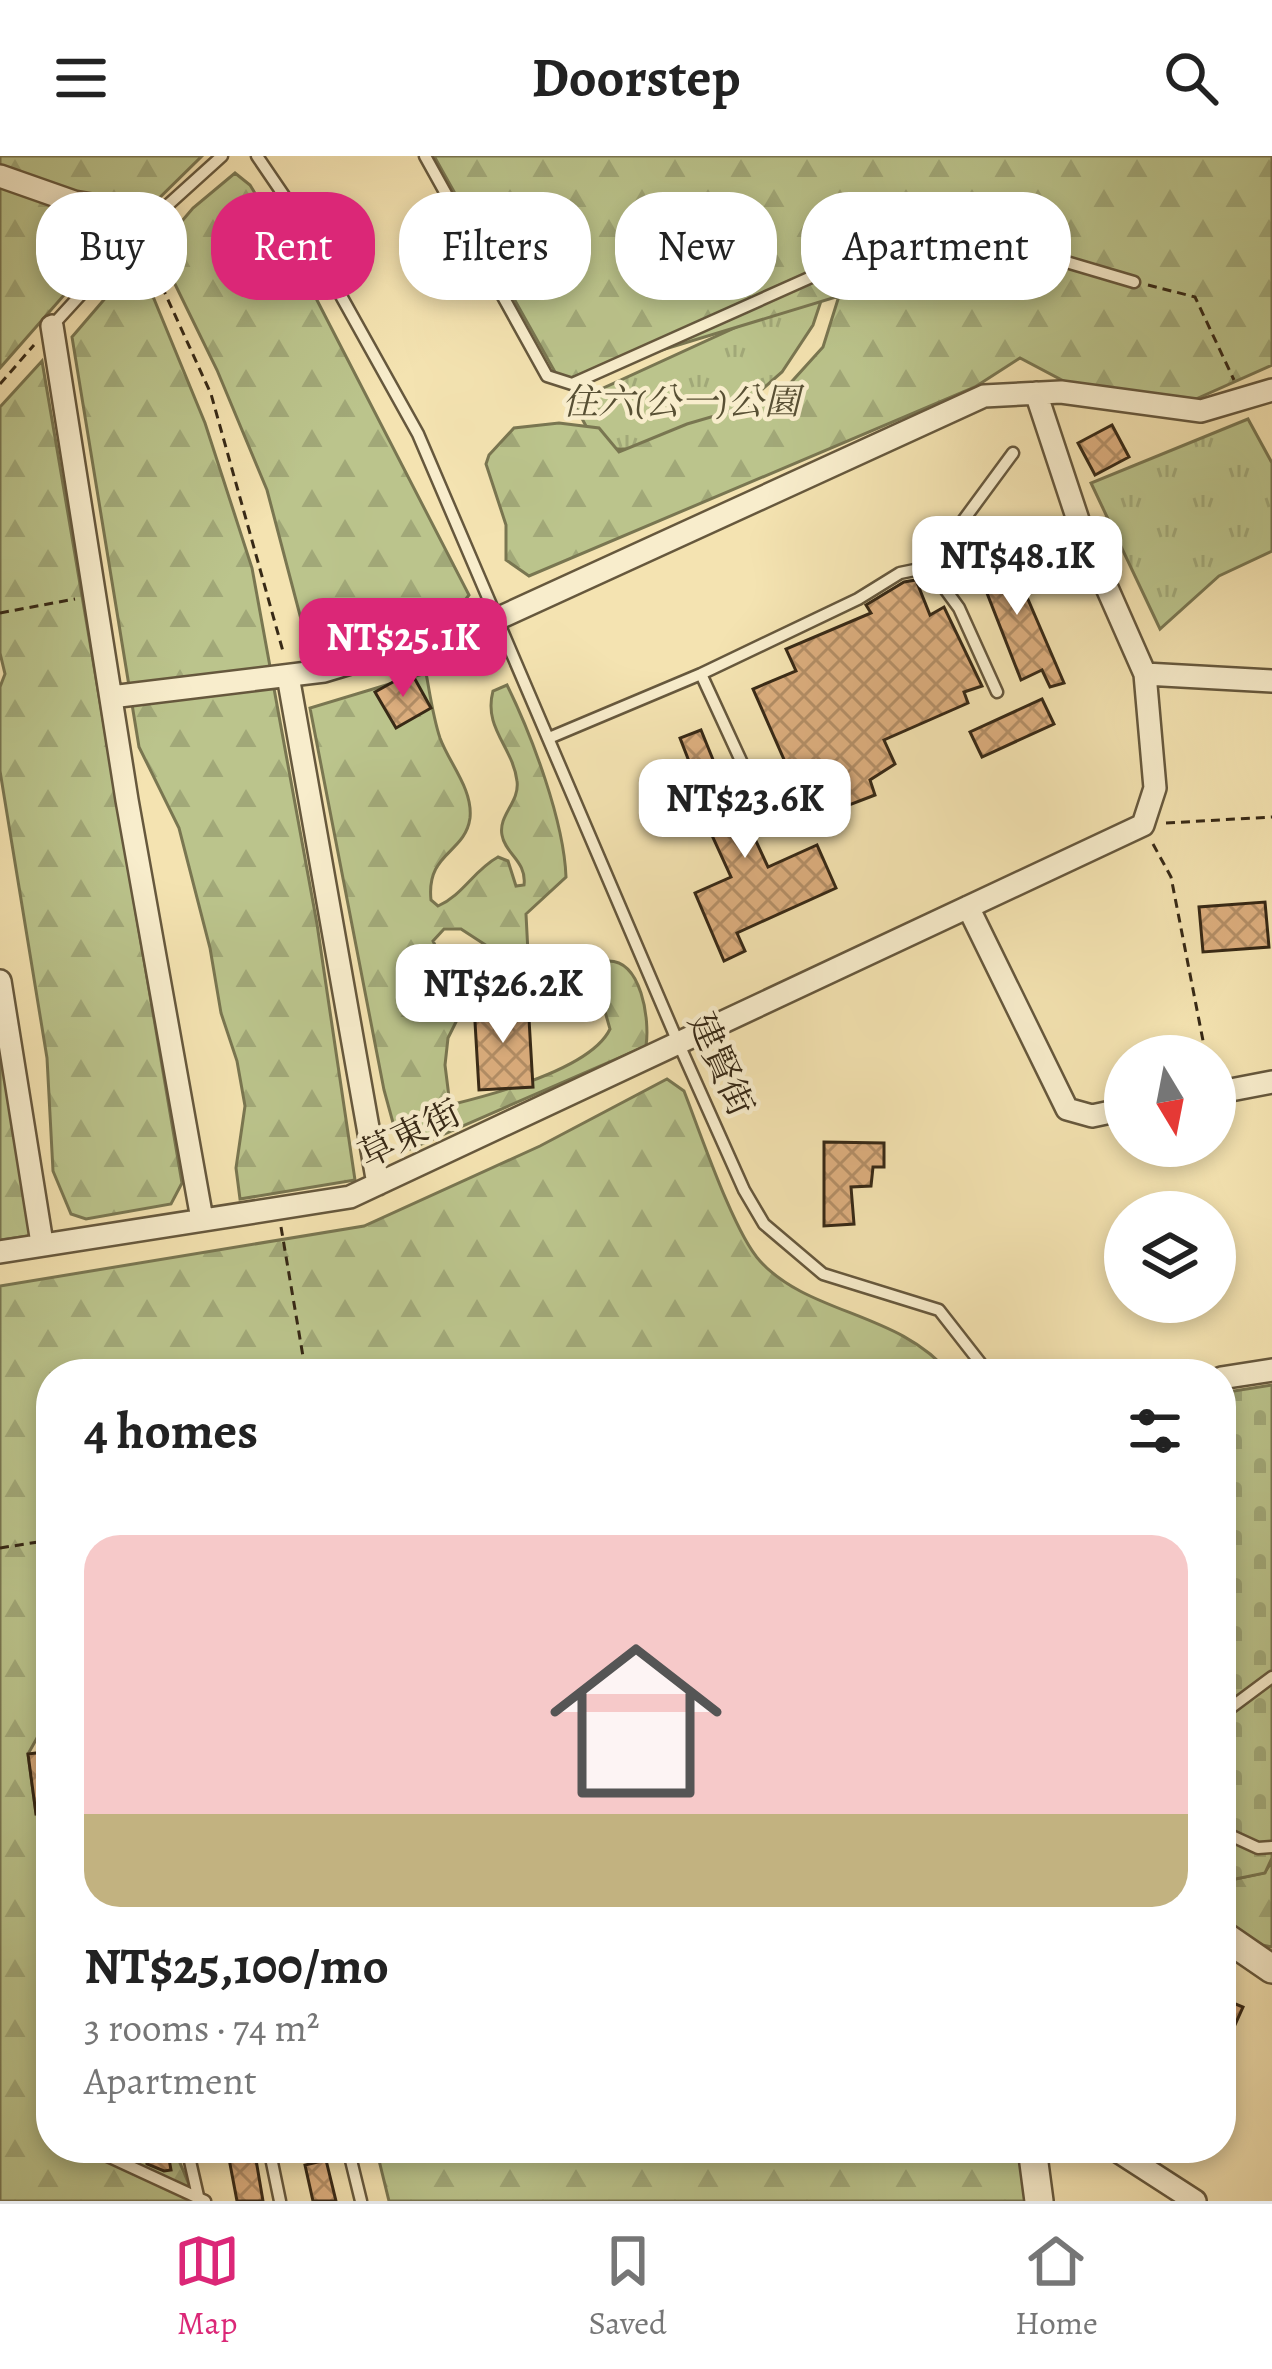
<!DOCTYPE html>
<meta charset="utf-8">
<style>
:root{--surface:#fff;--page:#f2f2f2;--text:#222;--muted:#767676;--line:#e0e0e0;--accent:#db2777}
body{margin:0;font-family:Alegreya,"Noto Serif TC",serif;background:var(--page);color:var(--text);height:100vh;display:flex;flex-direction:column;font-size:45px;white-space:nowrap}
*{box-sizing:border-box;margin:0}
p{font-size:39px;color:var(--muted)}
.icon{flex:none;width:66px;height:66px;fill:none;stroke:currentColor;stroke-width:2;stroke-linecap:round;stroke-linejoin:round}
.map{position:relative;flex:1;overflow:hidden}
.panel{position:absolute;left:36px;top:1203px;width:1200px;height:804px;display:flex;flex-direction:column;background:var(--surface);border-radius:48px;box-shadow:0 6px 18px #0003}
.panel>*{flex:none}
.banner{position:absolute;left:36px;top:36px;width:1200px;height:108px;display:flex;gap:24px}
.needle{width:78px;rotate:170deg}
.buttons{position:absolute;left:1104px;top:879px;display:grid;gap:24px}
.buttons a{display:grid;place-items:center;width:132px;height:132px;border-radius:50%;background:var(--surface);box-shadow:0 6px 18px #0003;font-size:60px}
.price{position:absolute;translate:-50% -102px;padding:0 27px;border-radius:24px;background:#fff;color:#222;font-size:39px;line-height:78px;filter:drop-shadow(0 3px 6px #0008)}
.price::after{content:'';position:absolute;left:50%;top:72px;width:36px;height:27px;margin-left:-18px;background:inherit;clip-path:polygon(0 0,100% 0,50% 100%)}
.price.active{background:var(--accent);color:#fff}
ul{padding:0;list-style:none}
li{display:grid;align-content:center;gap:24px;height:636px;padding:0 48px}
li span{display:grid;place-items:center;height:372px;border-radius:36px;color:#555}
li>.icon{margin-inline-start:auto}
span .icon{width:216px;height:216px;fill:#fffc;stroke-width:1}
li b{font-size:51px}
h2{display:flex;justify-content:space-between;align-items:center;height:144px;padding:0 48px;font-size:51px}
.chip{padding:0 42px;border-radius:48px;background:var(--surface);box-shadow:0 6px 18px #0003;font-size:42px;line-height:108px}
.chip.active{background:var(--accent);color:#fff}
header{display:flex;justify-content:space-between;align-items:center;height:156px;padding:0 48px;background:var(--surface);font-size:54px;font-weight:600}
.tabs{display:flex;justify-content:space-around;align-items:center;height:168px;border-top:3px solid var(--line);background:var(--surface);font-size:33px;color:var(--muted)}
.tabs a{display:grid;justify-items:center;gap:6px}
.tabs .active{color:var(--accent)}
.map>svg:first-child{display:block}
.grass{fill:url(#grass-tufts);stroke:#797651;stroke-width:3}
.forest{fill:url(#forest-firs);stroke:#797651;stroke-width:3}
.cemetery{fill:url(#cemetery-stones);stroke:#797651;stroke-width:3}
.building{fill:url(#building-cross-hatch);stroke:#372916;stroke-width:3}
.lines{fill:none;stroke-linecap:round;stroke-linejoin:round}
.service-casing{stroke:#66583d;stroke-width:15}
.minor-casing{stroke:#66583d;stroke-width:26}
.tertiary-casing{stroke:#66583d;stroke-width:32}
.path{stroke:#372916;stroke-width:3;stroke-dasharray:9 6;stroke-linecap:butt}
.service{stroke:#f8edcc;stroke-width:10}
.minor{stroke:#f8edcc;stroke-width:21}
.tertiary{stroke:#f8edcc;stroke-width:27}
.labels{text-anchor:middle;stroke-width:9;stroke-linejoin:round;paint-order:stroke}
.park-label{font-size:36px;font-style:italic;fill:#585034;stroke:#f8edcc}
.street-label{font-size:36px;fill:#372916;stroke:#f8edcc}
</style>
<header><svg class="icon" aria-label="menu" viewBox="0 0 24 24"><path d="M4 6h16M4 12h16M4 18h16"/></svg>Doorstep<svg class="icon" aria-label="search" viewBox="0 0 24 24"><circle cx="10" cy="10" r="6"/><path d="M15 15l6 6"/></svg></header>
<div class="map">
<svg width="1272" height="2045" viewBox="0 0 1272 2045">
<defs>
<pattern id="grass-tufts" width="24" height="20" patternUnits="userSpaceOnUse" patternTransform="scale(3)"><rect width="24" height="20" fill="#bbc48c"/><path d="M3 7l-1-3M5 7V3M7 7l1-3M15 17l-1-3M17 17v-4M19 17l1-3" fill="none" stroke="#a1a878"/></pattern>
<pattern id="forest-firs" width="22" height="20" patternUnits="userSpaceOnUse" patternTransform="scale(3)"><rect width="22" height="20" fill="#bbc48c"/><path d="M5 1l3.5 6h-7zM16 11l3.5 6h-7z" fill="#a1a878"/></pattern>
<pattern id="cemetery-stones" width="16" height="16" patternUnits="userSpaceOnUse" patternTransform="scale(3)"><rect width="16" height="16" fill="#bbc48c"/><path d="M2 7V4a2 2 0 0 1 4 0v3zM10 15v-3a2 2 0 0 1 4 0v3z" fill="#a1a878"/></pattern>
<pattern id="building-cross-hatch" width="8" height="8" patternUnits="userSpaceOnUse" patternTransform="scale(3)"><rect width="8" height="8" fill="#dcae7e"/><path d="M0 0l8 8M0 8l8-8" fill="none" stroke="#b38e66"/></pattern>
</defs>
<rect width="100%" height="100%" fill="#f4e3b1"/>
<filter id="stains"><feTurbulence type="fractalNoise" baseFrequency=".00167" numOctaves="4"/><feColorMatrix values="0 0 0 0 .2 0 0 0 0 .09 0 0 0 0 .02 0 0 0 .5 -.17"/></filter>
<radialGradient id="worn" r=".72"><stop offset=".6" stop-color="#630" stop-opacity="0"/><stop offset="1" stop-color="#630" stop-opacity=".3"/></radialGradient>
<path class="grass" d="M826 130 813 169 782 216 701 287 656 293H590L586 270 573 246Z
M1248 263 1272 307V395L1219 420 1160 473 1091 327Z"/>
<path class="forest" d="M0 0H202L86 114 0 212Z
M434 0H1272V209L1169 255 1077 232 1020 202 975 231 529 420 506 404V369L486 308 489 299 514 272 559 267 599 272 619 296 687 268 769 244 785 233 823 191 839 140 560 225Z
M235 17 250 29 303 117 469 439 455 457 311 501 267 334 217 214 171 120 165 85 193 52Z
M138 104 205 267 252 412 317 768 355 1024 240 1043 236 1012 245 950 237 905 221 857 210 792 179 672 139 591 72 181Z
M42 205 182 1027 171 1048 86 1063 71 1058 53 1015 47 902 0 615V531L5 518 0 497V251Z
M426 517C430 538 433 561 440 582 449 607 473 633 470 662 465 698 426 696 431 744L438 750C463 739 474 714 498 701L508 705 516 730 524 729C527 705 505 698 502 679 498 659 520 646 517 625 513 591 483 572 493 535L507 529C532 580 564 665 566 721L526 758 528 797 504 801 461 773H444L433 785 457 835 458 862 448 882 445 909 450 949C491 939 591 913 610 873L604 852 586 848 539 853 537 836C554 823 584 806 606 805 642 802 650 865 646 890L410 993 398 985 384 934 310 552Z
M0 871 34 1073 28 1080 0 1084Z
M667 923 684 935C700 976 734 1077 760 1105 809 1159 900 1156 950 1218H51V1557L28 1598 36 1657 51 1655V1698L39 1712 48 1820 51 1821V1992H155L177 2000 196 2045H0V1130L364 1070 540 990Z
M1272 1706V1791L1262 1789 1221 1764V1726L1264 1717Z
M376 1992H1025L1033 2045H389Z"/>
<path class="cemetery" d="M1272 1229V1702L1265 1717 1221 1726V1237Z"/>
<path class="building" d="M1112 269 1129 301 1095 319 1078 287Z
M1005 390 1064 527 1050 531 1042 514 1021 524 976 409Z
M916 424 930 459 944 451 982 530 964 536 968 547 884 584 895 608 870 624 875 639 844 651 836 637 804 649 753 533 796 515 786 493 871 457 866 449 904 426Z
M411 516 431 552 396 572 375 536Z
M1042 543 1054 568 982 601 970 576Z
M701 574 718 616 723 614 768 711 817 689 836 732 737 777 745 795 724 805 695 737 731 721 689 629 697 626 680 582Z
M1265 746 1269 791 1203 796 1199 751Z
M528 846 533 931 479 934 474 849Z
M824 986 884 987V1011H873L871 1030 851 1031 854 1068 824 1070Z
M51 1595V1655L36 1658 28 1598Z
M1221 1842 1243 1851 1221 1900Z
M144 1992H167L171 2014 164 2015 147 2008Z
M227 1992H254L263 2045H237Z
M326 2004 336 2045H313L305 2009Z"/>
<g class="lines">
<defs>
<path id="service" d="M257 0 291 50 418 278 677 884 744 1034 764 1068 823 1118 939 1154 989 1218
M425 0 547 220 572 228 912 76 1002 87 1134 126
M52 170 138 76 222 0
M701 518 771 670
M997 536 959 452 929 411 1013 297
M549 582 701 518 858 443 900 417 929 411 1004 375 1034 373
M1221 1559 1272 1521
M1221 1675 1258 1692 1272 1691
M101 1992V1997L205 2045
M187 1992 198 2040
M269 1992 280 2045
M348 1992 361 2045"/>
<path id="minor" d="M0 20 74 46 156 60
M52 170 127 644 202 1063
M1145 518 1272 525
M288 520 378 1028
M111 541 324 515 499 462 984 240 1061 236 1201 255 1272 234
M968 751 1067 953 1092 960 1125 953
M0 825 42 1087
M1215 937 1272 926
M0 1096 350 1041 1143 669 1155 632 1145 518 1081 373 1036 237
M1221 1222 1272 1214
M1113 1992 1195 2045"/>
<path id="tertiary" d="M1221 1778 1272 1813
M1032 1992 1039 2045"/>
</defs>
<use href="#service" class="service-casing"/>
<use href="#minor" class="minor-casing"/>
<use href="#tertiary" class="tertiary-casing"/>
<path class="path" d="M143 89 211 238 284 499
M1148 129 1195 141 1234 224
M0 228 34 189
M0 457 75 443
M1166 667 1272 661
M1153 688 1171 721 1206 900
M281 1071 306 1218
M0 1392 51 1384"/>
<use href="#service" class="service"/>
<use href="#minor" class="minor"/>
<use href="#tertiary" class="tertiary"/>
</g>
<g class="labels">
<g class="park-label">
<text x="681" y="258">住六(公一)公園</text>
</g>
<g class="street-label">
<text transform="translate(722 908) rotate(66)" y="13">建賢街</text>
<text transform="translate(409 977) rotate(-26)" y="13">草東街</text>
</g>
</g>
<rect width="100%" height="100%" filter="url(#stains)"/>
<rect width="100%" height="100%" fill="url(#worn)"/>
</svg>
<div class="buttons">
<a><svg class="needle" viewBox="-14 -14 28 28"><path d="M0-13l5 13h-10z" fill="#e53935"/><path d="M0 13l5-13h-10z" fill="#767676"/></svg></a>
<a><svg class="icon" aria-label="layers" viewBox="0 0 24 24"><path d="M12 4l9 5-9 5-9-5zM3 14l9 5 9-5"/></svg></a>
</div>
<b class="price" style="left:1017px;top:462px">NT$48.1K</b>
<b class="price active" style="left:403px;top:544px">NT$25.1K</b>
<b class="price" style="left:745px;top:705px">NT$23.6K</b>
<b class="price" style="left:503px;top:890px">NT$26.2K</b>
<div class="banner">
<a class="chip">Buy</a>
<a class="chip active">Rent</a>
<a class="chip">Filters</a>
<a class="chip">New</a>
<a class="chip">Apartment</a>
</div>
<section class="panel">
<h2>4 homes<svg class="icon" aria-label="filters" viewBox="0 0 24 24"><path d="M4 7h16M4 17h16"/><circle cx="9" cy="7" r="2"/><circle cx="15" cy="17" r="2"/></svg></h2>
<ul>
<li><span style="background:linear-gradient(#f6c9c9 75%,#c2b280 0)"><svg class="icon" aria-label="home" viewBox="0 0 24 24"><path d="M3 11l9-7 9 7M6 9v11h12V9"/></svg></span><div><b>NT$25,100/mo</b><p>3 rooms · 74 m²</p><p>Apartment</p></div></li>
</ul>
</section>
</div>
<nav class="tabs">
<a class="active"><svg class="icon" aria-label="map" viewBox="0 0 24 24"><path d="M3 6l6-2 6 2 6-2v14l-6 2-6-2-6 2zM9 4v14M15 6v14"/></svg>Map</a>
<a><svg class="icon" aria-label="saved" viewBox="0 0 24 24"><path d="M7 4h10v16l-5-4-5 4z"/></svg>Saved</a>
<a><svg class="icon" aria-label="home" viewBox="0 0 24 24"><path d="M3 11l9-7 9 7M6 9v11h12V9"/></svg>Home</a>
</nav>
